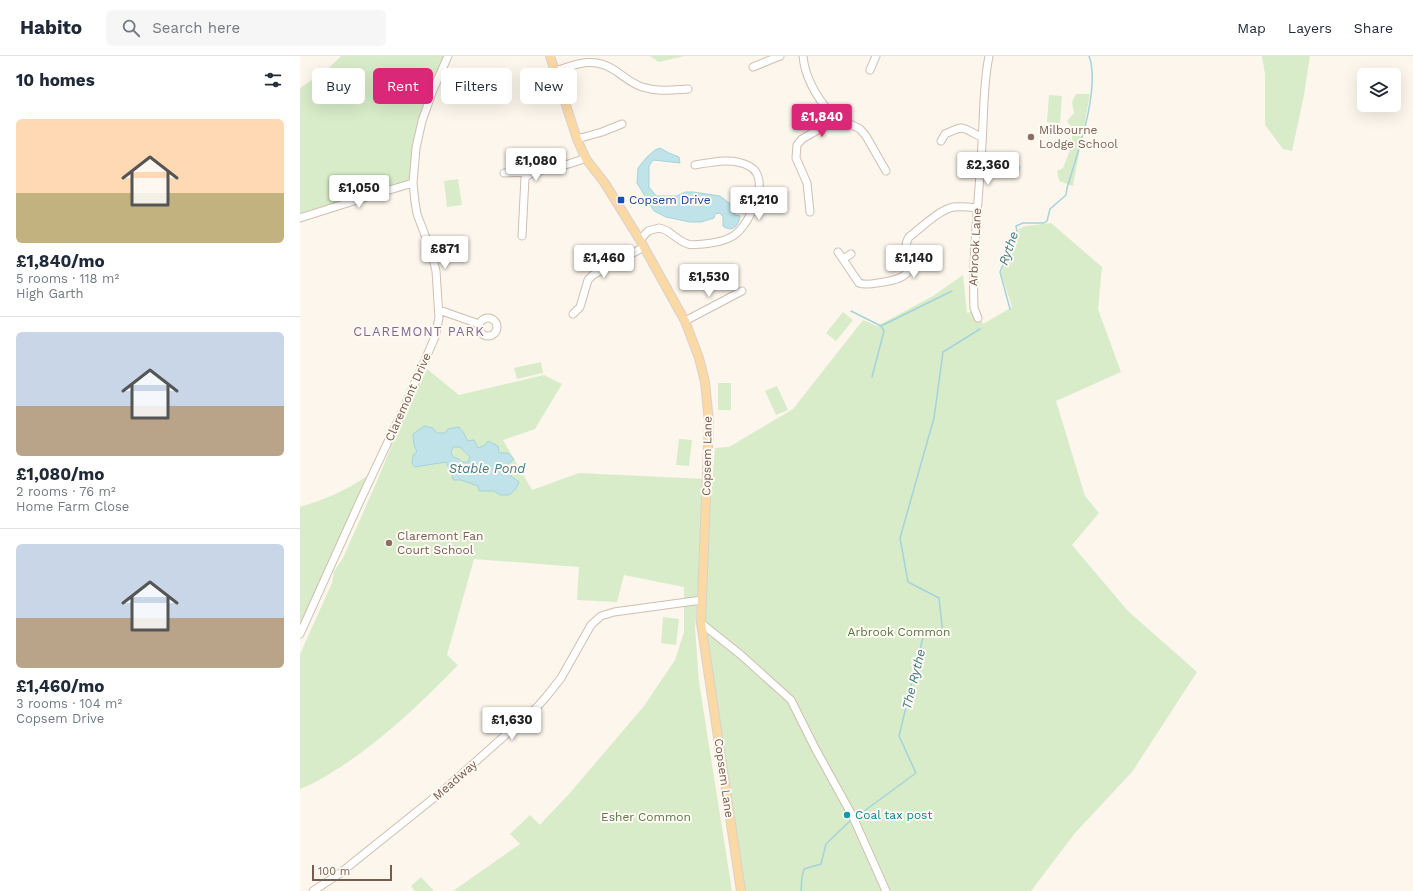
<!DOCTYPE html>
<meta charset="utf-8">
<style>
:root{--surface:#fff;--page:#f6f6f7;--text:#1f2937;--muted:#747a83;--line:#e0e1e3;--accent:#db2777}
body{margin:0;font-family:"Work Sans",sans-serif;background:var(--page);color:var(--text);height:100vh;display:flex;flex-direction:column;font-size:15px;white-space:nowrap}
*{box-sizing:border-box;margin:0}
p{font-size:13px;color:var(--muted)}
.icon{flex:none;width:22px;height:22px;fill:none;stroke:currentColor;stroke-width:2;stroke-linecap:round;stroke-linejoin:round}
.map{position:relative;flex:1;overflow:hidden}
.details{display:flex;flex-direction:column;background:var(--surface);width:300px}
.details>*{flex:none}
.banner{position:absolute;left:12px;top:12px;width:380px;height:36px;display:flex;gap:8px}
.fabs{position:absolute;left:1057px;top:12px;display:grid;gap:8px}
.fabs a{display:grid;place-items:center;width:44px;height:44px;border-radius:6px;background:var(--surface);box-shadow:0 4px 16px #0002;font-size:20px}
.scale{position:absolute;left:12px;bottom:10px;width:80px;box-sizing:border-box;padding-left:4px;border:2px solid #7a5c4d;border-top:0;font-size:11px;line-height:14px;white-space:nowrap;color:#7a5c4d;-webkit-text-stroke:3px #fffaf3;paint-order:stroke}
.price{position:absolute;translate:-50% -34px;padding:0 9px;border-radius:4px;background:#fff;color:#222;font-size:13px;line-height:26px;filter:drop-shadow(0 1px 2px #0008)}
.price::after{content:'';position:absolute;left:50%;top:24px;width:12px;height:9px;margin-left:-6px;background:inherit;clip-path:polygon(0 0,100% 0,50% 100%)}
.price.current{background:var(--accent);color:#fff}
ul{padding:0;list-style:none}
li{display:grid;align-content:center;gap:8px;height:212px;padding:0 16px}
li+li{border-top:1px solid var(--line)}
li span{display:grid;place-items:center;height:124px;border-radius:6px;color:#555}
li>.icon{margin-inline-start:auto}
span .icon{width:72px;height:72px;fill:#fffc;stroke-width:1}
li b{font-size:17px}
h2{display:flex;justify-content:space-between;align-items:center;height:48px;padding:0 16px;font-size:17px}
.pill{padding:0 14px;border-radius:6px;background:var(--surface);box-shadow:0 4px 16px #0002;font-size:14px;line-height:36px}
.pill.current{background:var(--accent);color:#fff}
header{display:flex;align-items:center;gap:24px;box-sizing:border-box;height:56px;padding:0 20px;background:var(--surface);border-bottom:1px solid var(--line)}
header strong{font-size:19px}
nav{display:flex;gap:22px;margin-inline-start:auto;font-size:14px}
.search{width:280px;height:36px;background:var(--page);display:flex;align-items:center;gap:10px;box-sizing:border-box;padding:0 14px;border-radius:6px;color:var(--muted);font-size:15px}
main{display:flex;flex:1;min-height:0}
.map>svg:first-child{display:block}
.green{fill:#d8ecc9}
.water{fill:#bfe3e8;stroke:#a5d3da;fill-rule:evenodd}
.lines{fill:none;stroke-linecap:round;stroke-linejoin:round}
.stream{stroke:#a5d3da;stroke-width:1.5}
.minor-casing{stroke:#d1beb0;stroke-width:9}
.major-casing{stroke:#dad1cd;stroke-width:10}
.minor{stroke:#fff;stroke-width:7}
.major{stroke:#fbd9a5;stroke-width:8}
.education-dot{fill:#8d6e63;stroke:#fffaf3;stroke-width:1.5}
.transit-dot{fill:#1a4fb4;stroke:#fffaf3;stroke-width:1.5}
.culture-dot{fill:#0f9aa8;stroke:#fffaf3;stroke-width:1.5}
.labels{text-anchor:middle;stroke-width:4;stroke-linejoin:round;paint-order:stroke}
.education-label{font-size:12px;fill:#785e54;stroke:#fffaf3;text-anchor:start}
.transit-label{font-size:12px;fill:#164399;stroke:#fffaf3;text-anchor:start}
.street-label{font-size:12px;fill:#7a5c4d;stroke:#fffaf3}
.park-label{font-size:12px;fill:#537a41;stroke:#fffaf3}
.culture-label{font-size:12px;fill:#0d838f;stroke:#fffaf3;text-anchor:start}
.water-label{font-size:13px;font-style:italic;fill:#437c86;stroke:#fffaf3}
.neighbourhood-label{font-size:13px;letter-spacing:1px;fill:#846695;stroke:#fffaf3}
</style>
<header>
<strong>Habito</strong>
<div class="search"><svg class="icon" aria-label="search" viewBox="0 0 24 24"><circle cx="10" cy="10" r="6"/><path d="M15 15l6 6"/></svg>Search here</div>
<nav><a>Map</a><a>Layers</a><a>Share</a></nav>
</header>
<main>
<section class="details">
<h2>10 homes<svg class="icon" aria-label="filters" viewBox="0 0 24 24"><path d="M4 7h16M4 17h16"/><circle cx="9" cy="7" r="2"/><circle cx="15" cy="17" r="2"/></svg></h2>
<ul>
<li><span style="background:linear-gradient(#ffd9b3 60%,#c2b280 0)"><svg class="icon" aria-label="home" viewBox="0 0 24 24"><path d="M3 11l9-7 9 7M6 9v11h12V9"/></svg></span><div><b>£1,840/mo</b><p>5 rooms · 118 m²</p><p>High Garth</p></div></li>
<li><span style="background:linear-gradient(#c9d6e8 60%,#b9a48a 0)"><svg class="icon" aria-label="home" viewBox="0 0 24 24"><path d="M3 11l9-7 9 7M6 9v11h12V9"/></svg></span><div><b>£1,080/mo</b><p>2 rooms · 76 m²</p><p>Home Farm Close</p></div></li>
<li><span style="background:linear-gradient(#c9d6e8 60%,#b9a48a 0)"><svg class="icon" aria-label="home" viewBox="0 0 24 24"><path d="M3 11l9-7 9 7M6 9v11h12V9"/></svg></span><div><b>£1,460/mo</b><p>3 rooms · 104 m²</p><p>Copsem Drive</p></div></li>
</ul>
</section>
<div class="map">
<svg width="1113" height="835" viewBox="0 0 1113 835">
<rect width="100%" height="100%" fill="#fdf6ec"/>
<path class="green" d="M41 0H145L125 48 116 76 111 124 0 159V32L28 13Z
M350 0H384L359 6Z
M962 0H1010L1004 39 992 95 983 93 965 69V18Z
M776 38H790L773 130 759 125 757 115 763 112 771 91 773 73 767 65 774 57 772 46Z
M749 39 762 40 760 67 747 66Z
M158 123 162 149 147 151 144 125Z
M751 167 802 211 798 253 821 316 756 345 785 440 799 457 772 489 828 555 897 616 832 716 775 777 731 835H443L407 591 404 524 415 392 429 391 493 353 563 264 577 270 633 240 663 219 667 257 677 254 683 268 712 251 701 217 711 188 719 173 726 170Z
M543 256 553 264 536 285 526 277Z
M241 306 243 317 217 323 214 312Z
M127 313 159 339 244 319 262 328 235 373 203 384 232 434 279 417 404 423 399 532 395 572 399 626 432 835H153L220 788 210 778 230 759 240 769 233 776 269 738 344 650 375 604 384 576V531L324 519 317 546 277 544 279 511 174 503 147 599 158 609C123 645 87 680 45 708 31 717 16 727 0 733V598L32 527 34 515 43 502 77 425 99 372Z
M418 327H431V354H418Z
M477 330 488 354 476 359 465 335Z
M379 383 392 384 389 410 376 409Z
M67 420 0 572V451C25 443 46 435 67 420Z
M363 561 379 563 376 589 361 587Z
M121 821 134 835H115L111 830Z"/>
<path class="water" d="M360 92 369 97 379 101 380 107 353 104 349 110V131L356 140H377L385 136H393L420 140 432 149 435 159 440 160C439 170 432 177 423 170V161L420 157 415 158 414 162 401 166H390L366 161 354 155 337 127 338 112 346 102 355 94Z
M704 108 720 110 719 116 703 114Z
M124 370 133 372 137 377H145L148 373 158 371C164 375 164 379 168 385L174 384 178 392 185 389 188 385 198 390 199 397H208L214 403 206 410 211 420 219 426 216 433 209 439H200L194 435H179L178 430 161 424H153L152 418 146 406 115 411 112 408 113 399 117 396 114 389 113 378ZM153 391H160L170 401 168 406H162L159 403 153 401 151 397Z"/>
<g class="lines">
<path class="stream" d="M710 253 700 216 704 206 703 200 708 190 717 176 716 170 723 167H744L747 165 750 153 766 139 767 132C777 99 801 32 789 0
M551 255 581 270 584 275 572 321
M581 270 652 235
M556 761 616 717 599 680 625 573 643 578 639 542 608 526 600 482 634 362 643 296 680 273
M501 835 502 821 504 813 521 808 526 788 551 764"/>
<defs>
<path id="minor" d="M503 0C505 22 518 43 532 59
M453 11 480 0
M570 14 576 0
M255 15C277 8 294 0 316 15 324 21 333 28 342 31 358 36 372 34 388 33
M277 83 302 76 322 68
M641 85 645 78C650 76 655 73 661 72 667 72 675 79 682 81
M204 117 233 116
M510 156 507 127 496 102 497 89 502 83 523 71 532 59 560 73 566 80 586 115
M0 162 76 138 113 127
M222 180 225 122C234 113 250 113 261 110 270 108 278 105 286 102
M340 184 348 175 359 172C363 173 367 174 370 177 376 181 381 186 388 188 392 190 399 188 403 188 415 187 428 185 437 177 451 164 472 122 449 110 433 101 412 106 395 109
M538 196 559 227C566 230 576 227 584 226 629 219 596 201 609 181 621 172 640 153 654 151 662 150 670 151 677 152
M543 203 551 198
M139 254 179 268
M273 258 280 251 288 224 293 219 344 191
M179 271a9 9 0 1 1 18 0a9 9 0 1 1-18 0Z
M678 262 674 252C672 197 679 143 682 88 684 58 683 29 689 0
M385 265 442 235
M401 567 441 599 491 644 515 692 553 761 586 835
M0 578 60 445 102 356 135 281 139 262 136 215 131 195 117 158 115 146 113 127 116 92 122 65 133 34 148 0
M13 835 39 818 145 733 238 650 246 641 261 622 291 569 301 560 314 556 402 544"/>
<path id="major" d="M250 0 277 83 286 103 304 126 340 184 385 265 399 302 405 326 409 366 401 567 441 835"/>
</defs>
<use href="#minor" class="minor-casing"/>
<use href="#major" class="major-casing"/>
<use href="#minor" class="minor"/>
<use href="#major" class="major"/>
</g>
<g class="education-dot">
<circle cx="731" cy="81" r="4"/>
<circle cx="89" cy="487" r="4"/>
</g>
<rect class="transit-dot" x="317" y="140" width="8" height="8" rx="2"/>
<circle class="culture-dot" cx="547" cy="759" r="4"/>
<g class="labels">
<g class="education-label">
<text x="739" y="78">Milbourne<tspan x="739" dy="14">Lodge School</tspan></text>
<text x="97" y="484">Claremont Fan<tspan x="97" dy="14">Court School</tspan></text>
</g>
<g class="transit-label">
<text x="329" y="148">Copsem Drive</text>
</g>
<g class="street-label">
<text transform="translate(675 191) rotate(-87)" y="4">Arbrook Lane</text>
<text transform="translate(108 341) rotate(-66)" y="4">Claremont Drive</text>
<text transform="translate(407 400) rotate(-89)" y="4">Copsem Lane</text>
<text transform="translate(424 722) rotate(82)" y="4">Copsem Lane</text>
<text transform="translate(155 724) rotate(-41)" y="4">Meadway</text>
</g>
<g class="park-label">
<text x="599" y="580">Arbrook Common</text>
<text x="346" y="765">Esher Common</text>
</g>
<g class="culture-label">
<text x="555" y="763">Coal tax post</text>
</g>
<g class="water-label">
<text transform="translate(708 192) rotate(-71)" y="5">Rythe</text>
<text x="187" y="417">Stable Pond</text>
<text transform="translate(613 623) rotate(-76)" y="5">The Rythe</text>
</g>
<g class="neighbourhood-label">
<text x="119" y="280">CLAREMONT PARK</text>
</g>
</g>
</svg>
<div class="fabs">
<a><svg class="icon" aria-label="layers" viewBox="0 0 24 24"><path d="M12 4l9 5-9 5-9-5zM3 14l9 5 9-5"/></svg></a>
</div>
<div class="scale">100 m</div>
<b class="price current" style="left:522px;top:82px">£1,840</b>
<b class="price" style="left:236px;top:126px">£1,080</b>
<b class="price" style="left:688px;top:130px">£2,360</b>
<b class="price" style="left:59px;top:153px">£1,050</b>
<b class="price" style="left:459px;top:165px">£1,210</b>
<b class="price" style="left:145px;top:214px">£871</b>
<b class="price" style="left:304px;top:223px">£1,460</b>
<b class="price" style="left:614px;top:223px">£1,140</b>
<b class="price" style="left:409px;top:242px">£1,530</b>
<b class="price" style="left:212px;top:685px">£1,630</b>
<div class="banner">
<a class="pill">Buy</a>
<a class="pill current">Rent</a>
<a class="pill">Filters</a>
<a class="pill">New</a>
</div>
</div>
</main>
